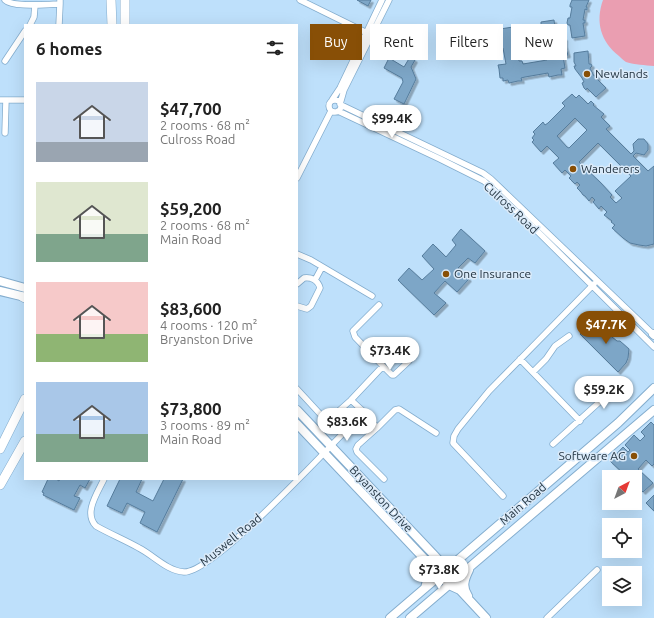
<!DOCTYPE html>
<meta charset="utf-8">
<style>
:root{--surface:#fff;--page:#f2f2f2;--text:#222;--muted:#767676;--accent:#884f06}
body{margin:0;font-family:Ubuntu,sans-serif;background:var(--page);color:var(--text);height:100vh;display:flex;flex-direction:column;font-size:15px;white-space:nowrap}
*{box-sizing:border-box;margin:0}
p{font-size:13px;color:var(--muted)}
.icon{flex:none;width:22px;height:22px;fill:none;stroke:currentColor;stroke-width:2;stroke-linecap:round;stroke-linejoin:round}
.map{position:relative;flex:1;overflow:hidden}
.sheet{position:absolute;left:24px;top:24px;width:274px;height:456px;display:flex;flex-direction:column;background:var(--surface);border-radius:0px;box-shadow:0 4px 16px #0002}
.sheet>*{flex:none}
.guide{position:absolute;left:310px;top:24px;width:284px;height:36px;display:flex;gap:8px}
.needle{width:26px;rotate:41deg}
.tools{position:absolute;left:602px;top:470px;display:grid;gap:8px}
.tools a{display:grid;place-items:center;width:40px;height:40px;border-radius:0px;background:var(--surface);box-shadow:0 4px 16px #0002;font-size:20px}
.price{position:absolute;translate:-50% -34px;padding:0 9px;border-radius:14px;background:#fff;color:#222;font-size:13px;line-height:26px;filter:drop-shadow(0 1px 2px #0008)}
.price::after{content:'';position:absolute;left:50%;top:24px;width:12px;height:9px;margin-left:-6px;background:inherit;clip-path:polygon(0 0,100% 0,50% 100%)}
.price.current{background:var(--accent);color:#fff}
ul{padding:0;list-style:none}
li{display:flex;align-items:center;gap:12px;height:100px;padding:0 12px}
li span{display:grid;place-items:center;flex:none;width:112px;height:80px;border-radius:0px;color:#555}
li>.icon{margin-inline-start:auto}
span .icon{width:48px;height:48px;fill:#fffc;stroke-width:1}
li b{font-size:17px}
h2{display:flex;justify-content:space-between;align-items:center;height:48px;padding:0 12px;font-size:17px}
.chip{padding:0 14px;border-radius:0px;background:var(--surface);box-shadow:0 4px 16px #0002;font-size:14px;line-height:36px}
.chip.current{background:var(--accent);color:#fff}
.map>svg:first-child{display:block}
.green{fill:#ea9eb1}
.building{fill:#7da6c7;stroke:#567d9d;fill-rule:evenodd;filter:url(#shadow)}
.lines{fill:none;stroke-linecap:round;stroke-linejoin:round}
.street-casing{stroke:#84adce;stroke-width:7}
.secondary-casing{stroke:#84adce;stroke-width:10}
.primary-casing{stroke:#84adce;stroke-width:10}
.street{stroke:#fff;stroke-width:5.5}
.secondary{stroke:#fff;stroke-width:8}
.primary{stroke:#fff;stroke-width:9}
.poi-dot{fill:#884f06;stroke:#daeaf9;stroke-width:1.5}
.labels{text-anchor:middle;stroke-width:3;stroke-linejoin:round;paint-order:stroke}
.poi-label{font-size:12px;fill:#1f303d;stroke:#daeaf9;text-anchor:start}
.street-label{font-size:12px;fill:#1f303d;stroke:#daeaf9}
</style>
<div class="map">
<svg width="654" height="618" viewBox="0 0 654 618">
<defs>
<filter id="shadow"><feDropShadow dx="2.5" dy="2.5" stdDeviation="0" flood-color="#0004"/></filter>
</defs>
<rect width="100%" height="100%" fill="#bee0fb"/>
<path class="green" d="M603 0H654V66C645 65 635 65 626 62 623 60 621 58 619 56 601 42 595 22 603 0Z"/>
<path class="building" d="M357 0H371L368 6Z
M572 0H589L586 7H587V10L585 9 583 20H585V23H583L585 36 572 38 570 25H568L567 23 568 18H570L572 7H570V5Z
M554 20 555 27 559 26 560 39 565 38V45L567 52 568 55 563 56 565 68 561 69 562 75H558L549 77 548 73 525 77 521 78 522 81H518L509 83 508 80 503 81V78H500L499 69 498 65 506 64 503 48 495 49V39H493V36H496V32H501L500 29 513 27 514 30H518L541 26V22ZM544 39V42L547 41 548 44H546L547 48 545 50 547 51 548 54H550V57L546 58 547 60 523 64 522 61H519L516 47 520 45 519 43Z
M588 51 589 64H591L592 66 590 68 594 76 597 75 598 78 597 79 606 88 596 97 587 88 586 90 584 88 582 83 584 82 582 78 575 69 574 66H576L574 62V53Z
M410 57 415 60 411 67 416 79 404 104 394 99 403 82 402 78 384 68 389 58 404 67Z
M572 94 576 98 579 95 588 104 591 101 594 104 593 105 604 114 601 117 610 126 606 129 631 154 634 151 633 144 638 139H644L648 144V150L644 155 636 153 633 156 648 171 654 166V244L646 246 639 245 630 243 623 238 612 228 615 225 611 222 612 221 604 215 607 212 601 206 599 209 593 202 595 200 592 197 589 201 585 196 583 195 581 192 577 188 580 185 577 182 575 184 569 178 571 176 565 170 562 173 553 163 559 158 547 146 541 152 532 142 534 140 532 138 535 134 533 132 543 122 545 125 548 123 565 106 562 103ZM575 118 587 130 569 148 567 147 557 136ZM598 143 631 176 615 191 622 198 616 203 610 197 612 195 601 183 579 162Z
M461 229 485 251 475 263 468 258 458 268 469 279 457 292 445 281 434 293 446 303 434 315 398 280 409 268 422 280 434 269 422 256 433 244 446 257 456 245 452 240Z
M591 321 595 326 600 321 608 328 607 330 612 337 617 341H620L629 349 628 358 626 363 618 372 580 334Z
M651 422 654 425V464L652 466 646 460 638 469 653 483 643 492 635 484V477H627L610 461 623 447 628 452 630 450 625 445 634 435 640 441 645 436 641 432Z
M48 479H56L59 481 60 479H90L85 488 80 485 74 496 80 498 74 510 43 495 44 493 42 492Z
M120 479H142L136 492 153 501 164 479H183L157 532 140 523 145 512 127 503 122 513 107 506Z
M654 495V511L646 503Z"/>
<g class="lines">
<defs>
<path id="street" d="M5 0C13 8 48 4 60 4V0
M300 0 367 33
M30 25 34 17 35 5
M59 25 60 4
M5 61 25 31
M329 106a6 6 0 1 1 12 0a6 6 0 1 1-12 0Z
M0 100H25
M332 100 340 88 382 0
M340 104 344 90 389 0
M341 105 483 173 491 179 654 335
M338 111 440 159 484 181 531 225 654 347
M5 133 6 100
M297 178 331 111
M297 254 311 260 372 296
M315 280 322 267
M297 284 304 278C311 277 318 280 320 288L311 306 307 309 297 306
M520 359 580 421
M383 366 392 375H394L409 361
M533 372 546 359 555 346 569 336
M297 389 321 415 326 418 333 416 351 400
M364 412 377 428 395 410 399 409 436 433
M377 428 358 445 356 449 357 452 384 479
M553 444 617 386
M104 479C98 492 83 513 96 526 110 534 125 540 139 548 153 555 167 571 184 572 215 573 336 439 364 412L351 400 383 366 355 337 353 331 379 305
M503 496 453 443 454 436 458 429 489 391 594 284
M547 618 597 570"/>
<path id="secondary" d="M0 281 25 288
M0 291 25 297
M653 334 654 335
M297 410 434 555 456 579 457 584
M297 424 449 585 460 590 486 618
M425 588 428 577 427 561
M468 596C462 587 464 580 469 570
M390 618 618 423 654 388
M410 618 654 410"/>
<path id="primary" d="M111 0 112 25
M125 0V25
M23 297 25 298
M0 449 25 399
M0 485 25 441"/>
</defs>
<use href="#street" class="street-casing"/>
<use href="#secondary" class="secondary-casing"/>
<use href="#primary" class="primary-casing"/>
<use href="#street" class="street"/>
<use href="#secondary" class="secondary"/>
<use href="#primary" class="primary"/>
</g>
<g class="poi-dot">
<circle cx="587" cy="74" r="4"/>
<circle cx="573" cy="169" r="4"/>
<circle cx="446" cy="274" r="4"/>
<circle cx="634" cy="456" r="4"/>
</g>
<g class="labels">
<g class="poi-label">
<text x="595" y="78">Newlands</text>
<text x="581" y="173">Wanderers</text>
<text x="454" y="278">One Insurance</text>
<text x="626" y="460" text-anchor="end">Software AG</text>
</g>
<g class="street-label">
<text transform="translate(511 208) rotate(43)" y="4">Culross Road</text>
<text transform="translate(381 499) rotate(47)" y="4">Bryanston Drive</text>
<text transform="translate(523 504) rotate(-41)" y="4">Main Road</text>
<text transform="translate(231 540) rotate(-39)" y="4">Muswell Road</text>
</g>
</g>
</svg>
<div class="tools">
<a><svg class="needle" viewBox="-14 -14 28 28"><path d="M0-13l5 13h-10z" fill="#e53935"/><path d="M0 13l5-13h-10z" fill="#767676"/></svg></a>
<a><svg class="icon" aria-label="locate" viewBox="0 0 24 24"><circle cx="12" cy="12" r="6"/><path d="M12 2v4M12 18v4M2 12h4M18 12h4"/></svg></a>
<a><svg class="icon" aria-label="layers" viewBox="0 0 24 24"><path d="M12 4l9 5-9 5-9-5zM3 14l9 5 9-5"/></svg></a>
</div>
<b class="price" style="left:392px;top:139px">$99.4K</b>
<b class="price current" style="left:606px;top:345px">$47.7K</b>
<b class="price" style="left:390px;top:371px">$73.4K</b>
<b class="price" style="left:604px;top:410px">$59.2K</b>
<b class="price" style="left:347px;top:442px">$83.6K</b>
<b class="price" style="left:439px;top:590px">$73.8K</b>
<div class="guide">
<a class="chip current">Buy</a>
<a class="chip">Rent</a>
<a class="chip">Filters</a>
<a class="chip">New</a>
</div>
<section class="sheet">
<h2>6 homes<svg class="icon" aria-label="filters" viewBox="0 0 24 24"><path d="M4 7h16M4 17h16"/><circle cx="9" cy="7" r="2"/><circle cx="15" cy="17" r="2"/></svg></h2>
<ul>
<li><span style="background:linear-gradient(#c9d6e8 75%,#9aa5b1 0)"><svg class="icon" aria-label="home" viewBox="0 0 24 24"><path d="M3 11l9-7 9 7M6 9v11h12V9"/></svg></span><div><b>$47,700</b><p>2 rooms · 68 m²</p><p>Culross Road</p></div></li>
<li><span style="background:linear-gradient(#dfe7d0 65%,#7fa58c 0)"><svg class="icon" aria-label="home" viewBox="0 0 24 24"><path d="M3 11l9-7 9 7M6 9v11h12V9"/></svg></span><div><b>$59,200</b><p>2 rooms · 68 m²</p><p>Main Road</p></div></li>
<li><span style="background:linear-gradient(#f6c9c9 65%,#8fb573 0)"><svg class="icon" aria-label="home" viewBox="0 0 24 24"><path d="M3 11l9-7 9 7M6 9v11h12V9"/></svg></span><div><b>$83,600</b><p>4 rooms · 120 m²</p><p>Bryanston Drive</p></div></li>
<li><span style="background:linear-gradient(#a9c7e8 65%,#7fa58c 0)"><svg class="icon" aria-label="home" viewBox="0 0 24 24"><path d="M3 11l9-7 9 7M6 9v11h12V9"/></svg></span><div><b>$73,800</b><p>3 rooms · 89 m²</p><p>Main Road</p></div></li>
</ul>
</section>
</div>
